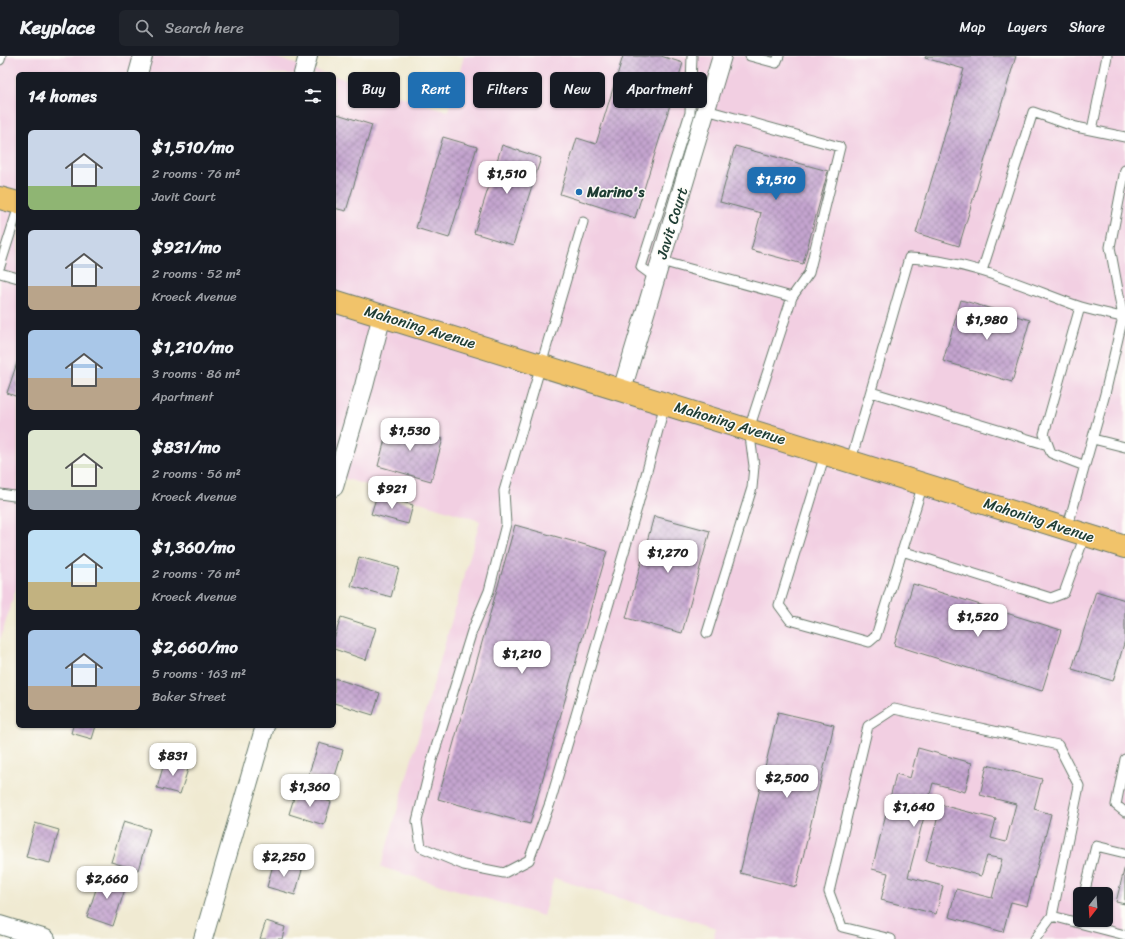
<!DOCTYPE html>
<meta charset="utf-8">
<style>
:root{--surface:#171b24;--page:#20242c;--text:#f1f3f6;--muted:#9ea1a6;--line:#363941;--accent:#1f6fb2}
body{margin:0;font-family:Sriracha,sans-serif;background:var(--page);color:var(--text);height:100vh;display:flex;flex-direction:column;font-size:15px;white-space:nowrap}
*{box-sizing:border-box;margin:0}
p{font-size:13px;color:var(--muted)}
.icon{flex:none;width:22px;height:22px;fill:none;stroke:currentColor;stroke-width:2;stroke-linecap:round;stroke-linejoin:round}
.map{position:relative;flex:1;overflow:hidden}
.sheet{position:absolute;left:16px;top:16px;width:320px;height:656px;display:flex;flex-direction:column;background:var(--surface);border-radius:6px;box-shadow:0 1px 3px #0004}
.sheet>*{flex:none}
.banner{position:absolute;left:348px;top:16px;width:380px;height:36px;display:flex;gap:8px}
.needle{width:26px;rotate:197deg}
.fabs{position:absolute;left:1073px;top:831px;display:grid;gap:8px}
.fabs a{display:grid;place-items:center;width:40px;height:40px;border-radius:6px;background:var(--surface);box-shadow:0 1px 3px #0004;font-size:20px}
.price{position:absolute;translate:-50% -34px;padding:0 9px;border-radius:8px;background:#fff;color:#222;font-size:13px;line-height:26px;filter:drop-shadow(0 1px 2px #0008)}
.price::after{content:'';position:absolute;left:50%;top:24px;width:12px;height:9px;margin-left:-6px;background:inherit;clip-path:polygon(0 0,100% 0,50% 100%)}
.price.current{background:var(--accent);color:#fff}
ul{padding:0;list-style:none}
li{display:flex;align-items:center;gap:12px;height:100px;padding:0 12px}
li span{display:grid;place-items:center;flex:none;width:112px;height:80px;border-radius:6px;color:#555}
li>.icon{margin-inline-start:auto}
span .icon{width:48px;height:48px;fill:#fffc;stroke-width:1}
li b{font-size:17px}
h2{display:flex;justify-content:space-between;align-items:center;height:48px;padding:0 12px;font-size:17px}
.chip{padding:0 14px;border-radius:6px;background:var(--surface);box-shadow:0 1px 3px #0004;font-size:14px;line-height:36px}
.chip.current{background:var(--accent);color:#fff}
header{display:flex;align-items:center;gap:24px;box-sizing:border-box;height:56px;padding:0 20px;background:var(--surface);border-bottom:1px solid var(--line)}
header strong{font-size:19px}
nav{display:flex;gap:22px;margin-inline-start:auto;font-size:14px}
.search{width:280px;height:36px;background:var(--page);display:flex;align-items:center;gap:10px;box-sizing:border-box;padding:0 14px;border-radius:6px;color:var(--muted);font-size:15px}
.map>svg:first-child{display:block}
.built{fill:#f2cfe2;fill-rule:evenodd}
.building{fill:url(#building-cross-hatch)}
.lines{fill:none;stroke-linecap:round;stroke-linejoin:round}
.lane-casing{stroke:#687a6b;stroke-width:11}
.street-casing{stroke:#687a6b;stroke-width:20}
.primary-casing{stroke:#687a6b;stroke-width:24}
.lane{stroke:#fff;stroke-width:9}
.street{stroke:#fff;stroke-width:18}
.primary{stroke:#f1c36a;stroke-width:22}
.poi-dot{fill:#1f6fb2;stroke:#fdfcf7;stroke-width:1.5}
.labels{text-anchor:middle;stroke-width:3;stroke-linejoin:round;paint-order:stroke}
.poi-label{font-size:15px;font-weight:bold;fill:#1f3d34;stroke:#fdfcf7;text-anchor:start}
.street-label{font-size:15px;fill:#1f3d34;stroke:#fdfcf7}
</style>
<header>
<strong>Keyplace</strong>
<div class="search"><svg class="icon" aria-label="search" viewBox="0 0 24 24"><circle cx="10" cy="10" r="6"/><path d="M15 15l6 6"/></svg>Search here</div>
<nav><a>Map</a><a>Layers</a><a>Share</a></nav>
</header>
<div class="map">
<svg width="1125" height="883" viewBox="0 0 1125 883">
<defs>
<pattern id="building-cross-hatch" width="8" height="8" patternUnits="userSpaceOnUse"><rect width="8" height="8" fill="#c4a4cf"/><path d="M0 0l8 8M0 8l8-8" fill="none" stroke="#9f87a9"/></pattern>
</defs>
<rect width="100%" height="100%" fill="#fdfcf7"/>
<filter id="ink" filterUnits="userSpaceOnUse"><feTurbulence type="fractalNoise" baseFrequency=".025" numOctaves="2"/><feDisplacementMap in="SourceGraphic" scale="8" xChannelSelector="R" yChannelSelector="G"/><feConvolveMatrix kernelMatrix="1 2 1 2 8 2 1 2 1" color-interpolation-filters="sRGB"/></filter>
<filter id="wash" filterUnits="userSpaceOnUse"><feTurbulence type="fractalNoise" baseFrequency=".012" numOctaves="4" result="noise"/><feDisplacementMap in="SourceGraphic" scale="16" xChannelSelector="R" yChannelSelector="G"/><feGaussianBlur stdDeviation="0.9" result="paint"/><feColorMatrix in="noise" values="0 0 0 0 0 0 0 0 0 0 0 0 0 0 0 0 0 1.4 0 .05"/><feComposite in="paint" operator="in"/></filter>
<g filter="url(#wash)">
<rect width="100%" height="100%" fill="#f0ead2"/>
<path class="built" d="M0 0H270L327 18H18V526L0 584Z
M464 0H1125V883H713L716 872 554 822 543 860 381 811 480 465 334 419V20L448 55ZM1080 838H1106V864H1080Z"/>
<g id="blocks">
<path class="building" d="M623 0H661L683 7 635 162 560 138 577 82 596 88Z
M926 0H1016L959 190 916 177 964 13 925 2Z
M334 57 372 69 346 155 334 152Z
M443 81 477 91 449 182 416 172Z
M502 89 541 102 513 189 474 177Z
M735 90 828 115 803 208 751 194 761 157 720 146Z
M961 244 1030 264 1012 326 943 305Z
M18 304V341L7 337Z
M389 368 443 383 431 425 378 410Z
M377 439 413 449 408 468 371 458Z
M654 460 710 475 682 577 626 562Z
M515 469 607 495 530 768 438 743Z
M359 501 399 512 391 541 351 530Z
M913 528 1061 574 1042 635 894 589Z
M1096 535 1125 544V584L1113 625 1072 613Z
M341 561 376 572 366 604 334 593V583Z
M334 622 380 637 373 659 334 647Z
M778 656 834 669 796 831 740 817Z
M73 670H96L92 683 71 677Z
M319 687 343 694 333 727 308 720Z
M918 692 972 707 965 736 933 727 908 821 943 830 936 858 881 844 888 817 872 813 896 718 910 722Z
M165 704 189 710 180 738 157 732Z
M987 709 1042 723 1034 753 1051 758 1027 850 1011 846 1003 876 949 861 956 833 992 842 1002 803 987 800 981 820 926 805 941 749 996 763 991 782 1006 786 1016 748 980 739Z
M296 735 331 746 324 769 289 758Z
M124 765 150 773 138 814 111 806Z
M35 767 59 774 50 807 26 801Z
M274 805 302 814 295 839 267 831Z
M1125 810V848L1116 846Z
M101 818 127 827 113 870 87 861Z
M266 865 285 871 282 883H260Z"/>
</g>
</g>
<g filter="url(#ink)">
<use href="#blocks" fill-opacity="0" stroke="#687a6b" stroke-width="1"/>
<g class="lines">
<defs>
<path id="lane" d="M750 0 776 7 779 0
M0 4 1 0
M706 54 840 91 809 217 792 241 749 373 754 410 752 432 707 577
M1092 74 1107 0
M583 166 504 435 506 468 489 535 472 575 432 704 417 765 421 791 464 809 504 817 529 804 550 747 637 452 665 348
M661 205 792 241
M0 210 18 153
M982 215 1033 56 1076 71 1125 81
M0 217 18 222
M656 222 641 211 690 57 692 0
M1080 251 1044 378 1051 397 1085 410
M871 336 1048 389
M1093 383 1125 391
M825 398 779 549 790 564 869 586 876 580 923 428
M851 404 909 202C967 204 1020 229 1075 249 1091 255 1108 257 1125 262
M0 438 14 440 18 439
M1067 473 1105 338 1123 261 1110 191 1125 114
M902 495 1051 542 1064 537 1085 479
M1125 703 1116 749 1125 756
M1084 838 1096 790 1125 797
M1052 860 1125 879
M1077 866 1080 854
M891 883 842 871 829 836 868 670 894 653 1058 689 1079 730 1052 860 1035 883"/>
<path id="street" d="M138 18 143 0
M303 18 308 0
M622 334 722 0
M334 431 364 330 382 259
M0 869 46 883
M203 883 265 670"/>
<path id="primary" d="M0 142 18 147
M334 245 1125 491"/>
</defs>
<use href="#lane" class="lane-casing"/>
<use href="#street" class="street-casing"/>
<use href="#primary" class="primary-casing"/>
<use href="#lane" class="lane"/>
<use href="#street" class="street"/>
<use href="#primary" class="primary"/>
</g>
</g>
<circle class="poi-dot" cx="579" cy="136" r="4"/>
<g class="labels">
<g class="poi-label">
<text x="587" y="141">Marino's</text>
</g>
<g class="street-label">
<text transform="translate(672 167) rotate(-73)" y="5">Javit Court</text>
<text transform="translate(420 271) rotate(17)" y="5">Mahoning Avenue</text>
<text transform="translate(730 367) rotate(17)" y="5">Mahoning Avenue</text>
<text transform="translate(1039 464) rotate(18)" y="5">Mahoning Avenue</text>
</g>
</g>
</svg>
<div class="fabs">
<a><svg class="needle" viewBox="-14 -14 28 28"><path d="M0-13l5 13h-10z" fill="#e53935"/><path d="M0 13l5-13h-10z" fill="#9ea1a6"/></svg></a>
</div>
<b class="price" style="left:507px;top:139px">$1,510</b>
<b class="price current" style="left:776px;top:145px">$1,510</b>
<b class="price" style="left:987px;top:285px">$1,980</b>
<b class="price" style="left:410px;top:396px">$1,530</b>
<b class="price" style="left:392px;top:454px">$921</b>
<b class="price" style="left:668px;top:518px">$1,270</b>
<b class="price" style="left:978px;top:582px">$1,520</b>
<b class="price" style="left:522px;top:619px">$1,210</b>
<b class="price" style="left:173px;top:721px">$831</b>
<b class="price" style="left:787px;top:743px">$2,500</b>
<b class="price" style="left:310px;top:752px">$1,360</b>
<b class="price" style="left:914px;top:772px">$1,640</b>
<b class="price" style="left:284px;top:822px">$2,250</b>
<b class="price" style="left:107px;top:844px">$2,660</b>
<div class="banner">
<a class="chip">Buy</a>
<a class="chip current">Rent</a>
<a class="chip">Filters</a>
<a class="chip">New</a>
<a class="chip">Apartment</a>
</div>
<section class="sheet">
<h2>14 homes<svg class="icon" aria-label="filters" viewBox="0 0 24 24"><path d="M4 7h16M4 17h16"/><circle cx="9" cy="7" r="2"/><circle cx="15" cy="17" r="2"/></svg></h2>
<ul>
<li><span style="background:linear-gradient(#c9d6e8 70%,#8fb573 0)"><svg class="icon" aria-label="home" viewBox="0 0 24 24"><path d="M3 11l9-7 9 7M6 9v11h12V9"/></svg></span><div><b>$1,510/mo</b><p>2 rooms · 76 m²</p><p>Javit Court</p></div></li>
<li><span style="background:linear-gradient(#c9d6e8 70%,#b9a48a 0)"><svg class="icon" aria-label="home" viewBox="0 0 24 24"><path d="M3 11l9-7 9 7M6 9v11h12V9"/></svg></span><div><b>$921/mo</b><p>2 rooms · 52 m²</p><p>Kroeck Avenue</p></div></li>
<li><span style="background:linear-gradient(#a9c7e8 60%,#b9a48a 0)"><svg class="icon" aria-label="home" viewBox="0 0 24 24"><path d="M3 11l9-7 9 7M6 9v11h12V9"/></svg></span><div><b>$1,210/mo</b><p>3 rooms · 86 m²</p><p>Apartment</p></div></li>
<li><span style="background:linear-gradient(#dfe7d0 75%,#9aa5b1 0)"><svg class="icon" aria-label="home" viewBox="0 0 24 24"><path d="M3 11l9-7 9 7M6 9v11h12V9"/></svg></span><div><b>$831/mo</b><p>2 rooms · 56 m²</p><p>Kroeck Avenue</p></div></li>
<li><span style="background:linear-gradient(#bfe0f5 65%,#c2b280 0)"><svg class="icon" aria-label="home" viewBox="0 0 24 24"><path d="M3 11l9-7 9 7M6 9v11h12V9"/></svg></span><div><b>$1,360/mo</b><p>2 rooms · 76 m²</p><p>Kroeck Avenue</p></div></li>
<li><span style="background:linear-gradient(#a9c7e8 70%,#b9a48a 0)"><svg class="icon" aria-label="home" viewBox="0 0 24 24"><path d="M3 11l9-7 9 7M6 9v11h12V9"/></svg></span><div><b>$2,660/mo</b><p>5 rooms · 163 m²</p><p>Baker Street</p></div></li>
</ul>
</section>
</div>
